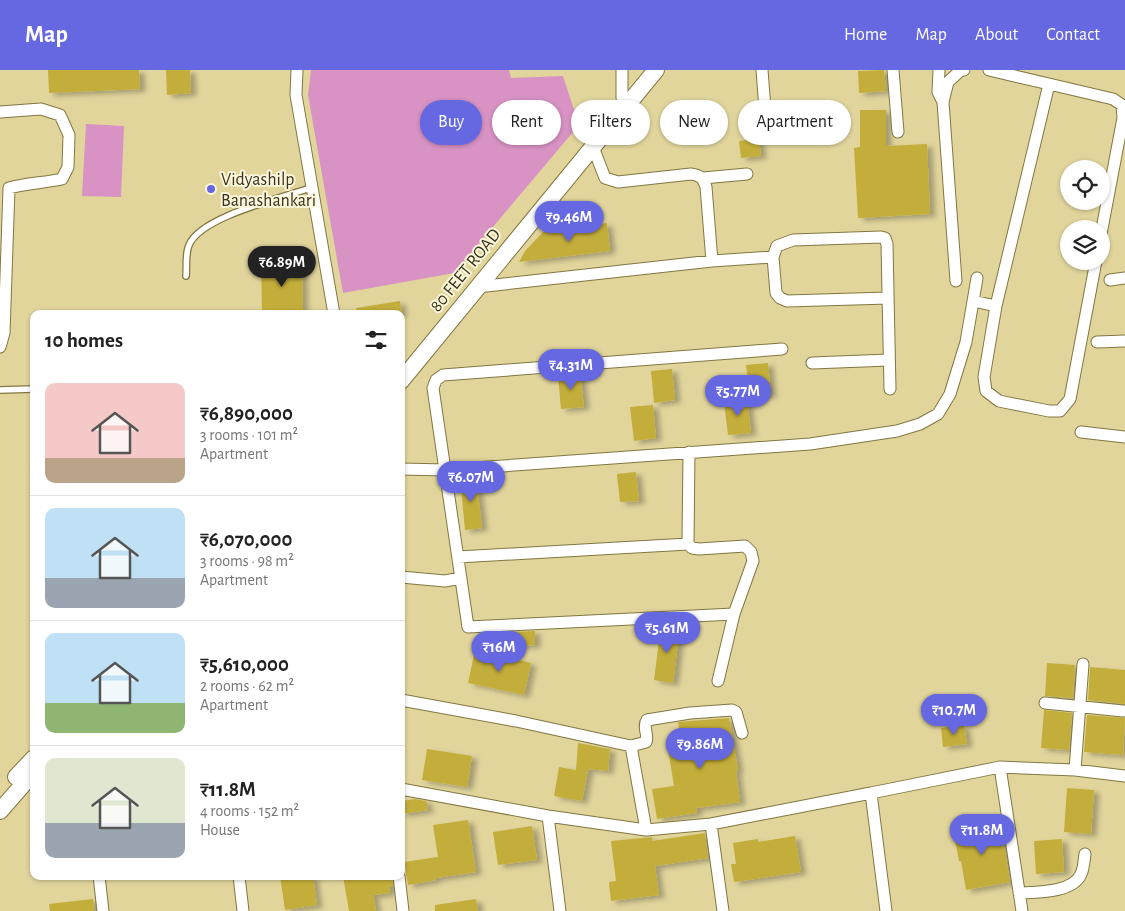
<!DOCTYPE html>
<meta charset="utf-8">
<style>
:root{--surface:#fff;--page:#f2f2f2;--text:#222;--muted:#767676;--line:#e0e0e0;--accent:#6568e1}
body{margin:0;font-family:"Alegreya Sans",sans-serif;background:var(--page);color:var(--text);height:100vh;display:flex;flex-direction:column;font-size:19px;white-space:nowrap}
*{box-sizing:border-box;margin:0}
p{font-size:16px;color:var(--muted)}
.icon{flex:none;width:28px;height:28px;fill:none;stroke:currentColor;stroke-width:2;stroke-linecap:round;stroke-linejoin:round}
.map{position:relative;flex:1;overflow:hidden}
.side{position:absolute;left:30px;top:240px;width:375px;height:570px;display:flex;flex-direction:column;background:var(--surface);border-radius:10px;box-shadow:0 1px 4px #0004}
.side>*{flex:none}
.hud{position:absolute;left:420px;top:30px;width:475px;height:45px;display:flex;gap:10px}
.buttons{position:absolute;left:1060px;top:90px;display:grid;gap:10px}
.buttons a{display:grid;place-items:center;width:50px;height:50px;border-radius:50%;background:var(--surface);box-shadow:0 1px 4px #0004;font-size:25px}
.price{position:absolute;translate:-50% -42px;padding:0 11px;border-radius:18px;background:var(--accent);color:#fff;font-size:16px;line-height:32px;filter:drop-shadow(0 1px 2px #0008)}
.price::after{content:'';position:absolute;left:50%;top:30px;width:15px;height:11px;margin-left:-8px;background:inherit;clip-path:polygon(0 0,100% 0,50% 100%)}
.price.on{background:#222;color:#fff}
ul{padding:0;list-style:none}
li{display:flex;align-items:center;gap:15px;height:125px;padding:0 15px}
li+li{border-top:1px solid var(--line)}
li span{display:grid;place-items:center;flex:none;width:140px;height:100px;border-radius:10px;color:#555}
li>.icon{margin-inline-start:auto}
span .icon{width:60px;height:60px;fill:#fffc;stroke-width:1}
li b{font-size:21px}
h2{display:flex;justify-content:space-between;align-items:center;height:60px;padding:0 15px;font-size:21px}
.pill{padding:0 18px;border-radius:22px;background:var(--surface);box-shadow:0 1px 4px #0004;font-size:18px;line-height:45px}
.pill.on{background:var(--accent);color:#fff}
header{display:flex;align-items:center;gap:30px;box-sizing:border-box;height:70px;padding:0 25px;background:var(--accent);color:#fff}
header strong{font-size:24px}
nav{display:flex;gap:28px;margin-inline-start:auto;font-size:18px}
.map>svg:first-child{display:block}
.green{fill:#d892c4}
.building{fill:#c4ae3a;filter:url(#shadow)}
.lines{fill:none;stroke-linecap:round;stroke-linejoin:round}
.service-casing{stroke:#827741;stroke-width:8}
.minor-casing{stroke:#827741;stroke-width:13}
.secondary-casing{stroke:#827741;stroke-width:18}
.service{stroke:#fff;stroke-width:5.5}
.minor{stroke:#fff;stroke-width:11}
.secondary{stroke:#fff;stroke-width:16}
.poi-dot{fill:#6568e1;stroke:#fbf6da;stroke-width:2}
.labels{text-anchor:middle;stroke-width:4;stroke-linejoin:round;paint-order:stroke}
.poi-label{font-size:18px;fill:#38341d;stroke:#fbf6da;text-anchor:start}
.street-label{font-size:18px;fill:#38341d;stroke:#fbf6da}
</style>
<header>
<strong>Map</strong>
<nav><a>Home</a><a>Map</a><a>About</a><a>Contact</a></nav>
</header>
<div class="map">
<svg width="1125" height="841" viewBox="0 0 1125 841">
<defs>
<filter id="shadow"><feDropShadow dx="5.5" dy="3" stdDeviation="2.5" flood-color="#0004"/></filter>
</defs>
<rect width="100%" height="100%" fill="#e1d59c"/>
<path class="green" d="M311 0H509L511 8 563 6 579 55 454 203 343 223 308 25Z
M86 54 124 56 121 127 82 126Z"/>
<path class="building" d="M48 0H139L140 19 49 23Z
M166 0H190L191 23 167 25Z
M884 0 886 21 859 23 858 1Z
M860 40H886V76L927 74 930 144 858 148 854 78 860 77Z
M759 69 761 86 741 88 739 71Z
M607 153 610 181 519 192 525 181 543 162Z
M302 192 303 244H262L261 193Z
M400 231 402 244H357L356 238Z
M768 293 771 325 750 327 746 295Z
M672 299 675 330 654 333 651 301Z
M580 303 584 337 561 339 558 306Z
M747 330 751 363 728 365 724 332Z
M653 335 656 368 634 371 630 337Z
M636 402 639 431 620 432 617 404Z
M476 405 482 458 465 460 460 407Z
M661 555 680 557 673 613 654 610Z
M535 561V575L511 576 510 562Z
M475 580 531 593 524 625 468 613Z
M1047 593 1075 595 1073 628 1045 626Z
M1090 597 1125 600V634L1088 630Z
M1044 640 1072 643 1069 680 1041 678Z
M1087 645 1125 648 1123 685 1084 682Z
M729 648 738 700 736 701 740 732 696 738 697 743 657 749 652 719 674 716 668 679 682 677 678 652Z
M964 655 967 674 943 677 941 658Z
M578 673 610 679 608 701 588 699 582 731 554 726 559 697 576 700Z
M427 679 472 686 467 717 422 710Z
M1067 718 1094 720 1091 764 1064 762Z
M415 729 426 731 428 740 401 744V731Z
M468 750 476 802 435 808 436 810 408 815 404 792 438 787 433 755Z
M1000 752 1010 812 966 820 961 791H959L953 760Z
M532 756 537 790 498 795 493 762Z
M705 763 708 788 655 796 659 825 611 831 609 812 616 811 611 771 652 767V771Z
M795 766 801 802 734 812 731 794H736L733 773 758 769V772Z
M1062 769 1064 802 1036 804 1034 771Z
M280 806H313L317 835 285 840Z
M343 806H392L393 817H389L390 823 373 825 376 841H349Z
M93 829 94 841H50L49 834Z
M476 829 478 841H435V835Z"/>
<g class="lines">
<defs>
<path id="service" d="M186 206C187 197 185 184 189 175 201 146 283 128 313 117
M0 320 34 319"/>
<path id="minor" d="M297 0 296 25 334 244
M622 0V28
M762 0 767 65
M893 0 898 62
M939 0 938 22 943 32
M989 0 1049 14
M0 42 41 39 60 45 69 65 68 97 62 109C44 113 26 113 9 118L4 263 0 277
M593 77 605 108 618 112 691 104C700 105 703 108 706 117L712 191
M703 108 747 104
M773 187 776 223 780 228 787 231 888 228
M1096 191 1070 329 1060 341H1049L999 331 986 321 984 307 996 236 1049 14 1113 29 1122 35 1123 48 1101 164
M1110 210 1125 208
M956 211 943 32 948 12 961 0H964
M477 217 712 191 773 187 777 176 793 170 881 167 885 168 887 174 890 319
M973 231 996 236
M1097 272 1125 271
M812 293 889 290
M1081 362 1125 367
M689 382 688 474 692 478 699 479 745 476 751 482 753 491 734 544 718 611
M401 399 446 400 810 374 897 361 920 354 938 344 950 324 966 272 977 208
M458 487 688 474
M401 507 445 511 461 508
M734 544 468 557 433 318 436 310 443 305 782 279
M401 630 516 651 631 676 646 760
M1045 633 1123 641
M631 676 646 672C649 665 642 657 647 650L690 643 732 640 736 642 742 663
M1000 697 1022 841
M1075 700 1083 594
M401 719 548 746 646 760 711 754 871 723 886 841
M871 723 1000 697 1075 700 1125 706
M548 746 560 841
M711 754 723 841
M99 806 103 841
M239 806 243 841
M399 806 403 841
M1019 823C1037 822 1073 823 1081 804 1084 798 1084 790 1085 784"/>
<path id="secondary" d="M401 311 656 0
M16 707 34 688
M0 741 34 702"/>
</defs>
<use href="#service" class="service-casing"/>
<use href="#minor" class="minor-casing"/>
<use href="#secondary" class="secondary-casing"/>
<use href="#service" class="service"/>
<use href="#minor" class="minor"/>
<use href="#secondary" class="secondary"/>
</g>
<circle class="poi-dot" cx="211" cy="119" r="5"/>
<g class="labels">
<g class="poi-label">
<text x="221" y="115">Vidyashilp<tspan x="221" dy="21">Banashankari</tspan></text>
</g>
<g class="street-label">
<text transform="translate(465 200) rotate(-51)" y="6">80 FEET ROAD</text>
</g>
</g>
</svg>
<div class="buttons">
<a><svg class="icon" aria-label="locate" viewBox="0 0 24 24"><circle cx="12" cy="12" r="6"/><path d="M12 2v4M12 18v4M2 12h4M18 12h4"/></svg></a>
<a><svg class="icon" aria-label="layers" viewBox="0 0 24 24"><path d="M12 4l9 5-9 5-9-5zM3 14l9 5 9-5"/></svg></a>
</div>
<b class="price" style="left:569px;top:173px">₹9.46M</b>
<b class="price on" style="left:282px;top:218px">₹6.89M</b>
<b class="price" style="left:571px;top:321px">₹4.31M</b>
<b class="price" style="left:738px;top:347px">₹5.77M</b>
<b class="price" style="left:471px;top:433px">₹6.07M</b>
<b class="price" style="left:667px;top:584px">₹5.61M</b>
<b class="price" style="left:499px;top:603px">₹16M</b>
<b class="price" style="left:954px;top:666px">₹10.7M</b>
<b class="price" style="left:700px;top:700px">₹9.86M</b>
<b class="price" style="left:982px;top:786px">₹11.8M</b>
<div class="hud">
<a class="pill on">Buy</a>
<a class="pill">Rent</a>
<a class="pill">Filters</a>
<a class="pill">New</a>
<a class="pill">Apartment</a>
</div>
<section class="side">
<h2>10 homes<svg class="icon" aria-label="filters" viewBox="0 0 24 24"><path d="M4 7h16M4 17h16"/><circle cx="9" cy="7" r="2"/><circle cx="15" cy="17" r="2"/></svg></h2>
<ul>
<li><span style="background:linear-gradient(#f6c9c9 75%,#b9a48a 0)"><svg class="icon" aria-label="home" viewBox="0 0 24 24"><path d="M3 11l9-7 9 7M6 9v11h12V9"/></svg></span><div><b>₹6,890,000</b><p>3 rooms · 101 m²</p><p>Apartment</p></div></li>
<li><span style="background:linear-gradient(#bfe0f5 70%,#9aa5b1 0)"><svg class="icon" aria-label="home" viewBox="0 0 24 24"><path d="M3 11l9-7 9 7M6 9v11h12V9"/></svg></span><div><b>₹6,070,000</b><p>3 rooms · 98 m²</p><p>Apartment</p></div></li>
<li><span style="background:linear-gradient(#bfe0f5 70%,#8fb573 0)"><svg class="icon" aria-label="home" viewBox="0 0 24 24"><path d="M3 11l9-7 9 7M6 9v11h12V9"/></svg></span><div><b>₹5,610,000</b><p>2 rooms · 62 m²</p><p>Apartment</p></div></li>
<li><span style="background:linear-gradient(#dfe7d0 65%,#9aa5b1 0)"><svg class="icon" aria-label="home" viewBox="0 0 24 24"><path d="M3 11l9-7 9 7M6 9v11h12V9"/></svg></span><div><b>₹11.8M</b><p>4 rooms · 152 m²</p><p>House</p></div></li>
</ul>
</section>
</div>
